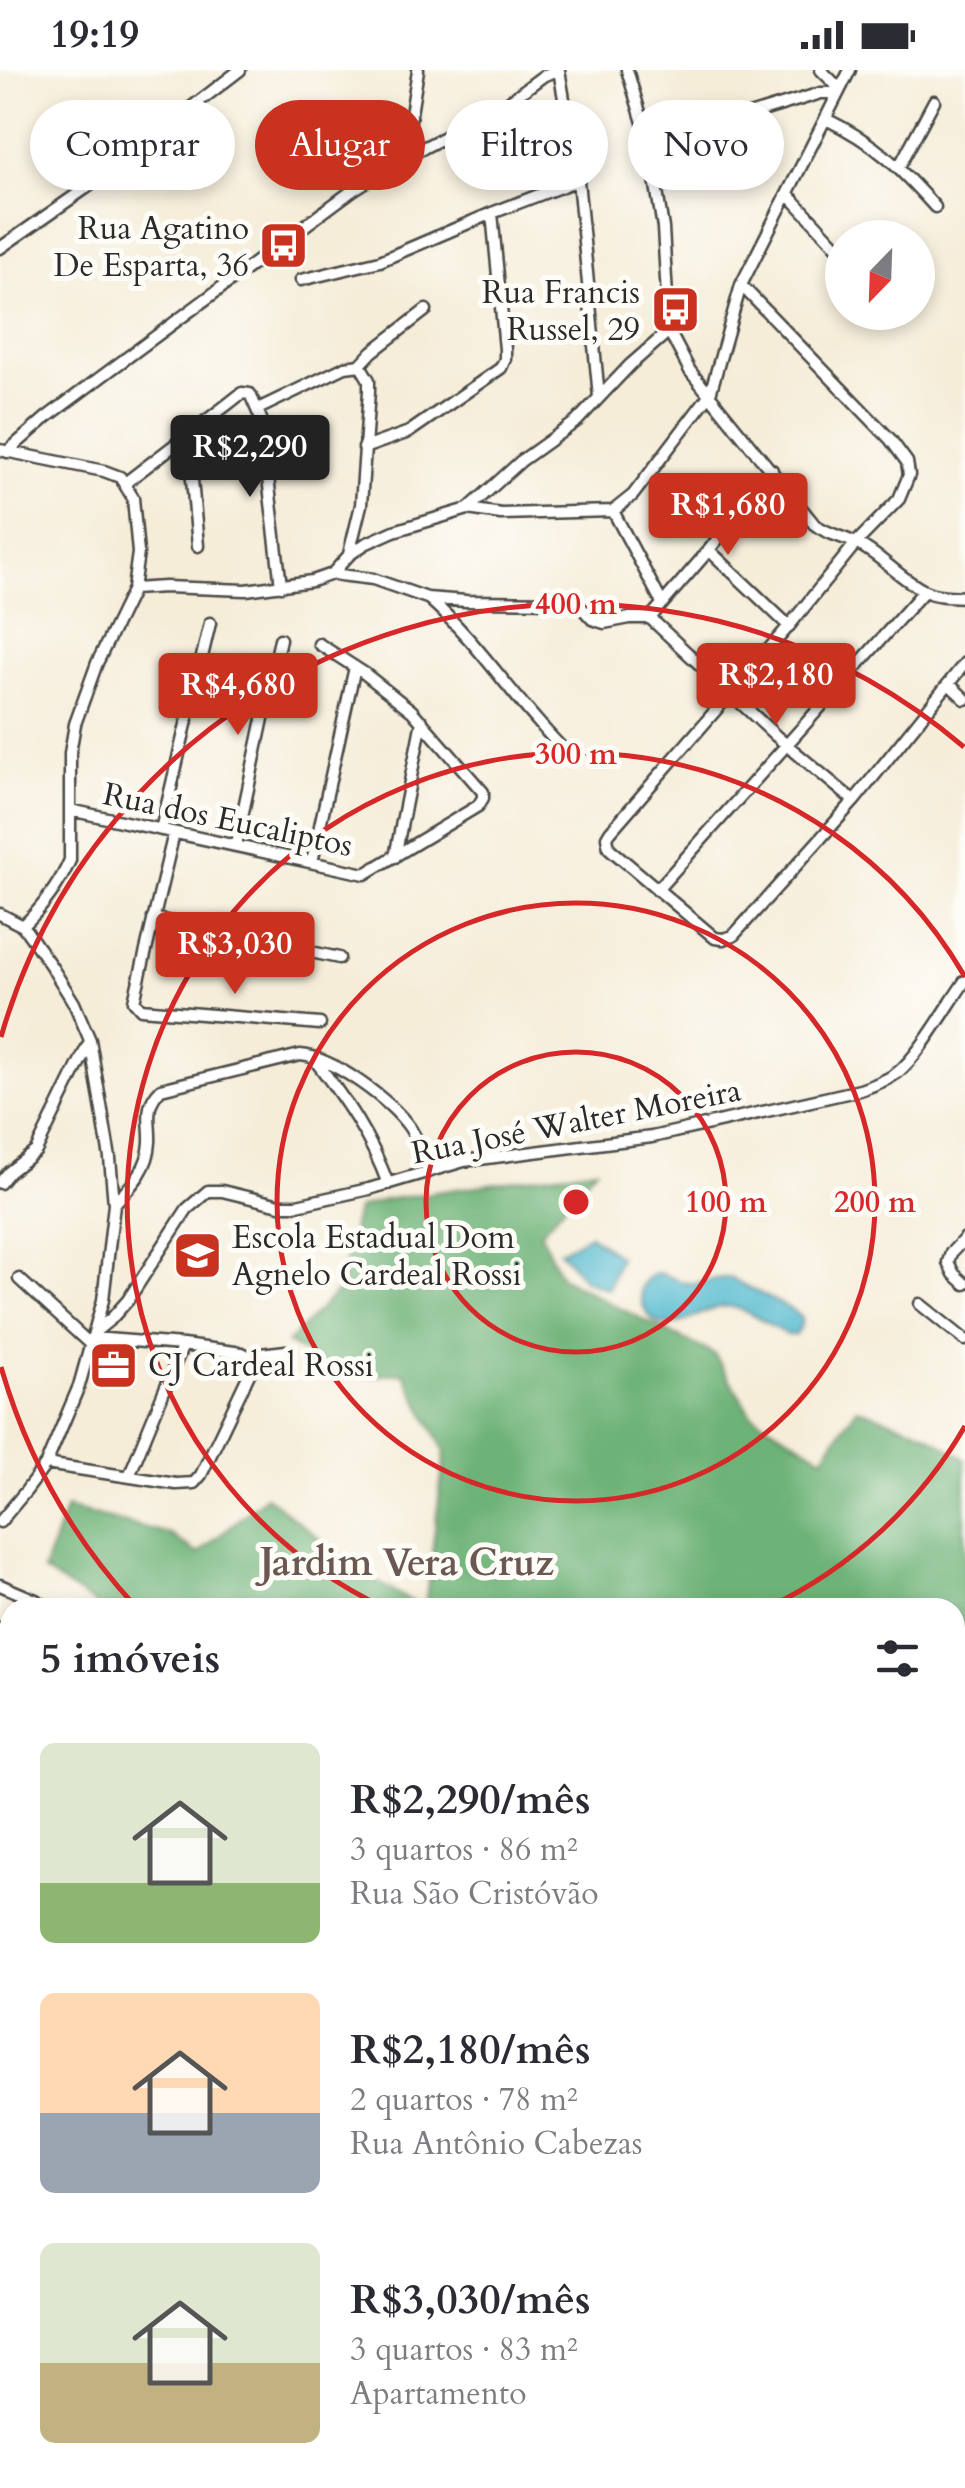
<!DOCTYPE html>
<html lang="pt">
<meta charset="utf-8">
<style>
:root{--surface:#fff;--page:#f7f7f7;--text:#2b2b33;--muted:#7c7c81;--accent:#c8321e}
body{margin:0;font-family:Cardo,serif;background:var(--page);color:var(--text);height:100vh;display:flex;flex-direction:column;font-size:38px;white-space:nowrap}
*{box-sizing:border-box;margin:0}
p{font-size:32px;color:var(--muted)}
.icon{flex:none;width:55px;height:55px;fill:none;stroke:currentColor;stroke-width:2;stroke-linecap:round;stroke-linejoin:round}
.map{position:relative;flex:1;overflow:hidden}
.panel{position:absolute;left:0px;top:1528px;width:965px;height:892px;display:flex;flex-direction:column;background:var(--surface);border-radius:30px 30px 0 0;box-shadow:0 5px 15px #0003}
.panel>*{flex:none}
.guide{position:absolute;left:30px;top:30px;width:905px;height:90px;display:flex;gap:20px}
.needle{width:65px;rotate:203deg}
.tools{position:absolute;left:825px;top:150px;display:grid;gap:20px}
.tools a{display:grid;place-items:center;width:110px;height:110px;border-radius:50%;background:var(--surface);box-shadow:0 5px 15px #0003;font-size:50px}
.price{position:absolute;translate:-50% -85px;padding:0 22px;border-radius:10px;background:var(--accent);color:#fff;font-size:32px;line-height:65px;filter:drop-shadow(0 2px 5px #0008)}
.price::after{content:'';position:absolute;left:50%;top:60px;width:30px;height:22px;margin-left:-15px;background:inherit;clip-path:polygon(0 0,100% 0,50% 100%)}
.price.on{background:#222;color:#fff}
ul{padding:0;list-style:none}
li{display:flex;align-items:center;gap:30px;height:250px;padding:0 40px}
li span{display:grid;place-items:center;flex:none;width:280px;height:200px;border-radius:15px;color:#555}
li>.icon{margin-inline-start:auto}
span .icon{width:120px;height:120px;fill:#fffc;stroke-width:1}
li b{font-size:42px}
h2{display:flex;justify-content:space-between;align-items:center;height:120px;padding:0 40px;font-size:42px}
.tag{padding:0 35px;border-radius:45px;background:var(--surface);box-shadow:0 5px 15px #0003;font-size:35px;line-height:90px}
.tag.on{background:var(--accent);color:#fff}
.status{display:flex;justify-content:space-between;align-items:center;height:70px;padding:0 50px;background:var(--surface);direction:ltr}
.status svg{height:28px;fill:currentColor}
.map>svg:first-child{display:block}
.forest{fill:#6db277;stroke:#4c6e51;stroke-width:2.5}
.water{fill:#52bacf;stroke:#3e727d;stroke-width:2.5}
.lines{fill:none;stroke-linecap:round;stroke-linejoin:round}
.minor-casing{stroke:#494845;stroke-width:15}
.major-casing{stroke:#494845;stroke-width:18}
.minor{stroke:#fff;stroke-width:10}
.major{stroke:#fcbd6f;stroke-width:12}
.ring{fill:none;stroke:#d62828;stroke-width:5}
.labels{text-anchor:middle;stroke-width:10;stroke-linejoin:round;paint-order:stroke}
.poi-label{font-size:32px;fill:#2b2b2b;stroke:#fdfcf7;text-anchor:end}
.street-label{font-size:32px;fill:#2b2b2b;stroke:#fdfcf7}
.quarter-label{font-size:38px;font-weight:bold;fill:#6b5852;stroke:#fdfcf7}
.centre{fill:#d62828;stroke:#fdfcf7;stroke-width:5}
.ring-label{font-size:30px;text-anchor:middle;font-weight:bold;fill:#d62828;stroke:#fdfcf7;stroke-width:10;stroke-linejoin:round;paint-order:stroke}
</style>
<div class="status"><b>19:19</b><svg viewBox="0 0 49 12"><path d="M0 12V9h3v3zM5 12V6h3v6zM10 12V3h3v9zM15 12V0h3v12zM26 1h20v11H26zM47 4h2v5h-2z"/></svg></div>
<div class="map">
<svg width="965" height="2418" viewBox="0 0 965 2418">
<rect width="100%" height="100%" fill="#fdfcf7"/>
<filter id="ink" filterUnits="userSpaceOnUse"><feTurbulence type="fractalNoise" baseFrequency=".01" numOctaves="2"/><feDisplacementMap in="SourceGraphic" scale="20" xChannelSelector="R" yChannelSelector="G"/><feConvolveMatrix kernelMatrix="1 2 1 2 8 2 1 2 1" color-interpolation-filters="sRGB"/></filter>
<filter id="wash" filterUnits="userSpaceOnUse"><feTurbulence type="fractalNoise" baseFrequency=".0048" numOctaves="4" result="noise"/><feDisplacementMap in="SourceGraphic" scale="40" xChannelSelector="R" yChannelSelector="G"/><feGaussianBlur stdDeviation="2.25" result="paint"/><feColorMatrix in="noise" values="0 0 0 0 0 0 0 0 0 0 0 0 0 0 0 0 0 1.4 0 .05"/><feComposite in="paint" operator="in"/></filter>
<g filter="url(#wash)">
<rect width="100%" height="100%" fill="#f6edd9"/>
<path class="forest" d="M596 1098 540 1163 561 1207 621 1239 714 1284 751 1344 823 1387 857 1338 923 1362 965 1389V1680L955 1752V1538L425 1537 445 1382 404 1303 348 1308 287 1273 339 1220 357 1139 384 1130Z
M266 1426 363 1504 421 1537H100L43 1501 66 1438 169 1464 198 1484Z"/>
<path class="water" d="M590 1165 619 1187 608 1219 584 1210 560 1181Z
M656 1203C668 1204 677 1212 688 1213 704 1215 716 1206 730 1208L792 1240 801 1248V1256L796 1265H788C770 1257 751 1241 732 1237 703 1231 669 1277 646 1241 642 1235 640 1226 641 1219 643 1210 648 1207 656 1203Z"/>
</g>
<g filter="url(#ink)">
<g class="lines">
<defs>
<path id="minor" d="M559 0 578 110 599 327
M627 0 649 72 663 158 669 261 690 301 814 454C828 465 842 466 858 474 882 486 900 509 925 521 936 527 952 526 965 527
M821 0 840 19
M826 49C877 74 898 96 935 137
M649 72 690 63 821 23H838
M404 88 418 0
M899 97 934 31
M788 124 842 182
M0 178 89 116 240 0
M301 210 380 191 492 143 578 110
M741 215 890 369 907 392 909 405 899 429 856 473 789 556 610 762 607 767 609 778 715 868 723 869 733 866 854 731 965 593
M900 242 901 244
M360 295 372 282 426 240
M258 339 345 297 360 295 369 310V321L361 435 349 484
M188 365 198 476
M364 378 409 362 501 298 505 289V279L492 143
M0 380 104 401 120 407 133 428 138 483 133 519 97 593 75 654 70 683V790C60 814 41 839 23 856
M7 382 47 347 353 120 404 88 500 38 543 6 557 0
M125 413 228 334 242 323 250 324 261 349 281 516
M468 439 521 391 577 351 630 295 669 261
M709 480 789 556
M332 504 373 509 427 528 466 531 565 532 582 538 592 549 604 553 630 548H650
M133 519 165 517 246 520 312 511 332 504 349 485 365 474 394 461 468 439 501 444 613 441
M428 528C481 574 518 636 569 685
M662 533 613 441 633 425 710 324 741 215 850 0
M650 548 776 666 854 731
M650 548 709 480 772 400
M949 614 965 629
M70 740 365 804 478 736 483 728V722L412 641 364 603 319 574
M161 760 210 553
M174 763 134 931 141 939 320 954
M236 775 280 569
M395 787 422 651
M312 792 355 597
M657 820 924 521
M0 844 23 856 51 896 74 933 90 970 110 1088 114 1134 103 1230 79 1316 46 1394 26 1421 0 1452
M153 848 339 888
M315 990C345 1030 371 1067 388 1114
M0 1113 9 1102 36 1081 90 971
M114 1134C131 1116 149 1099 150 1072 151 1050 143 1037 161 1019L300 985C333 987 391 1031 410 1058 419 1072 424 1086 428 1102
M965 1168 951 1183 948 1192 954 1204 965 1214
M19 1209 91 1275
M920 1234 965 1270
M96 1261 112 1248 128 1230 187 1139 208 1121H222L280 1135H297L369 1119 464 1091 652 1067 860 1020C872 1016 886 1011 897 1003 919 986 948 935 965 911
M93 1268 183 1275 242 1283 252 1288
M252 1288 260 1284 286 1281
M46 1394 176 1414 194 1413 201 1405 251 1300 253 1293 252 1288
M129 1406 183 1275
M0 1515 38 1531 49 1538
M0 1558 10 1566
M0 1812 5 1804 10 1801
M955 1882 965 1867
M4 1998 10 1984
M955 2040 965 2030
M0 2080 10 2081
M955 2107 965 2093
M0 2170 10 2176
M955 2201 965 2214
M0 2366 10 2359
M198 2410 206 2418
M397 2410 404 2418
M522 2410 523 2418
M4 2418 10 2374
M286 2418 287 2410"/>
<path id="major" d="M955 2307 965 2304
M764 2418 774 2410"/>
</defs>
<use href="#minor" class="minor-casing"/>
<use href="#major" class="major-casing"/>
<use href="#minor" class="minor"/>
<use href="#major" class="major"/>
</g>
</g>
<g class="ring">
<circle cx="576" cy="1132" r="150"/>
<circle cx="576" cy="1132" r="299"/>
<path d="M965 1356A449 449 0 0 1 769 1537M383 1537A449 449 0 1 1 965 907"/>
<path d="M135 1536A598 598 0 0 1 1 1297M1 967A598 598 0 0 1 964 677"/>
</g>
<defs>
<symbol id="bus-square" viewBox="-11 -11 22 22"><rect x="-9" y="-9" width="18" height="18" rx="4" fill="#c8321e" stroke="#fdfcf7"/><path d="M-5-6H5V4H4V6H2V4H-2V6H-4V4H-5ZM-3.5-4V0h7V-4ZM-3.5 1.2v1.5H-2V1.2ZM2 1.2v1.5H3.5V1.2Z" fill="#fff"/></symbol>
<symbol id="school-square" viewBox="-11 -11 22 22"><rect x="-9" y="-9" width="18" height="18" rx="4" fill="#c8321e" stroke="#fdfcf7"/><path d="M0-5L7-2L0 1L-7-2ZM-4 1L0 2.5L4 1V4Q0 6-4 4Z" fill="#fff"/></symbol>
<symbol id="office-square" viewBox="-11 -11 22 22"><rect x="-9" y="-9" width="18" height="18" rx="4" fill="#c8321e" stroke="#fdfcf7"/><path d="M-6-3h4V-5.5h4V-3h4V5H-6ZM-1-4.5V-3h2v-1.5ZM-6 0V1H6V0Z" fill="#fff"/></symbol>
</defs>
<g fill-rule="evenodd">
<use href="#bus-square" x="256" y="148" width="55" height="55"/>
<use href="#bus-square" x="648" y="212" width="55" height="55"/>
<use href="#school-square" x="170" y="1158" width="55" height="55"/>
<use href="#office-square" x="86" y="1268" width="55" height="55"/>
</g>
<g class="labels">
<g class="poi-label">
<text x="249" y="169">Rua Agatino<tspan x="249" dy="37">De Esparta, 36</tspan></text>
<text x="640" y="233">Rua Francis<tspan x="640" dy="37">Russel, 29</tspan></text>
<text x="232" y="1178" text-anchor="start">Escola Estadual Dom<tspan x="232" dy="37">Agnelo Cardeal Rossi</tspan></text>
<text x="148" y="1306" text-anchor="start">CJ Cardeal Rossi</text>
</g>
<g class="street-label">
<text transform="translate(228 749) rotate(12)" y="11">Rua dos Eucaliptos</text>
<text transform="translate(576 1051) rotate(-11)" y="11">Rua José Walter Moreira</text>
</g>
<g class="quarter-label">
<text x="407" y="1505">Jardim Vera Cruz</text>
</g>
</g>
<circle cx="576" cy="1132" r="15" class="centre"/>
<g class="ring-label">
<text x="576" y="544">400 m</text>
<text x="576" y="694">300 m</text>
<text x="726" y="1142">100 m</text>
<text x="875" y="1142">200 m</text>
</g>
</svg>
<div class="tools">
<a><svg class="needle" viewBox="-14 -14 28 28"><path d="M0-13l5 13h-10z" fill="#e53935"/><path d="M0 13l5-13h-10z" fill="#7c7c81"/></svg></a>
</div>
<b class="price on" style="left:250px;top:430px">R$2,290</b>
<b class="price" style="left:728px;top:488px">R$1,680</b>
<b class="price" style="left:776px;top:658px">R$2,180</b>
<b class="price" style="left:238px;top:668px">R$4,680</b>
<b class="price" style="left:235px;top:927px">R$3,030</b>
<div class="guide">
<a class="tag">Comprar</a>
<a class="tag on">Alugar</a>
<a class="tag">Filtros</a>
<a class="tag">Novo</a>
</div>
<section class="panel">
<h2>5 imóveis<svg class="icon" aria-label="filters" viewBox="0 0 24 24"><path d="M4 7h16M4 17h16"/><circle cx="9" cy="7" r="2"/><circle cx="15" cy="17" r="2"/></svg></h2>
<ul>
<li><span style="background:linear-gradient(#dfe7d0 70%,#8fb573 0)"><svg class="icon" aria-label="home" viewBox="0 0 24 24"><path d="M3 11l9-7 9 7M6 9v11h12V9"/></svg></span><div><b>R$2,290/mês</b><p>3 quartos · 86 m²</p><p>Rua São Cristóvão</p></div></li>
<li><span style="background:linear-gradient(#ffd9b3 60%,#9aa5b1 0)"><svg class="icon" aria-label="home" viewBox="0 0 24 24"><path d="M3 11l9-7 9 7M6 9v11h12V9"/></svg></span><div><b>R$2,180/mês</b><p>2 quartos · 78 m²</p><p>Rua Antônio Cabezas</p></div></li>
<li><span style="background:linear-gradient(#dfe7d0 60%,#c2b280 0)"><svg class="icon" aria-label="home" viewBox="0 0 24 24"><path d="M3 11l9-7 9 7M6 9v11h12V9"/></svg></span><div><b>R$3,030/mês</b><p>3 quartos · 83 m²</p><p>Apartamento</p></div></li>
</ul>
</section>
</div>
